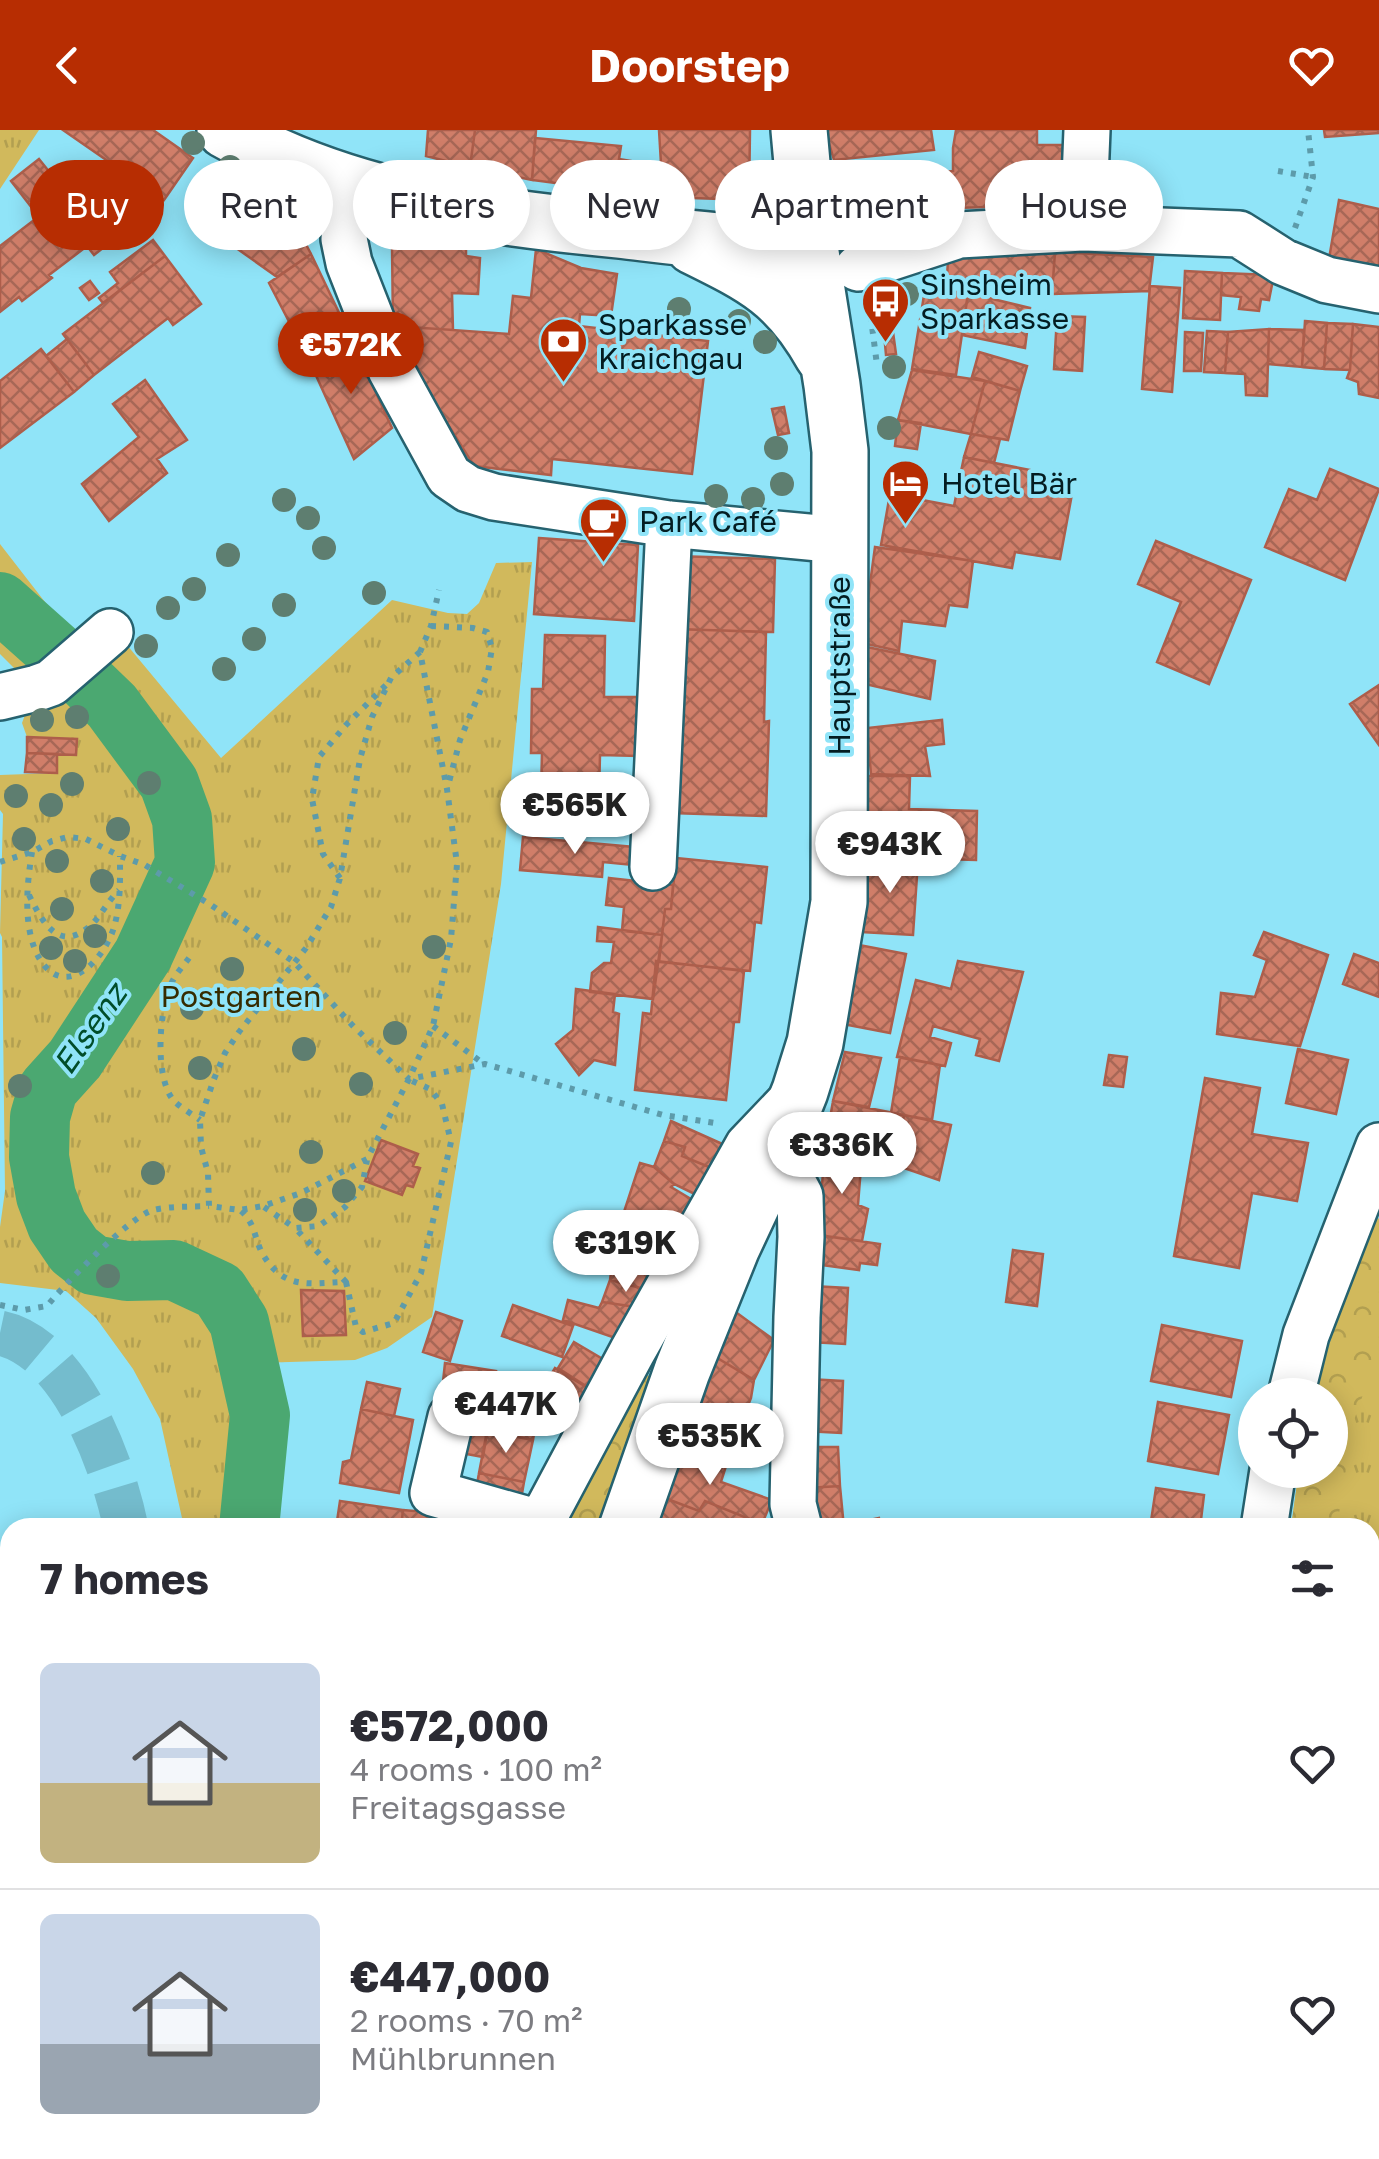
<!DOCTYPE html>
<meta charset="utf-8">
<style>
:root{--surface:#fff;--page:#f7f7f7;--text:#2b2b33;--muted:#7c7c81;--line:#e1e1e2;--accent:#b72d02}
body{margin:0;font-family:"Golos Text",sans-serif;background:var(--page);color:var(--text);height:100vh;display:flex;flex-direction:column;font-size:38px;white-space:nowrap}
*{box-sizing:border-box;margin:0}
p{font-size:32px;color:var(--muted)}
.icon{flex:none;width:55px;height:55px;fill:none;stroke:currentColor;stroke-width:2;stroke-linecap:round;stroke-linejoin:round}
.map{position:relative;flex:1;overflow:hidden}
.panel{position:absolute;left:0px;top:1388px;width:1380px;height:642px;display:flex;flex-direction:column;background:var(--surface);border-radius:30px 30px 0 0;box-shadow:0 5px 25px #0003}
.panel>*{flex:none}
.hud{position:absolute;left:30px;top:30px;width:1320px;height:90px;display:flex;gap:20px}
.controls{position:absolute;left:1238px;top:1248px;display:grid;gap:20px}
.controls a{display:grid;place-items:center;width:110px;height:110px;border-radius:50%;background:var(--surface);box-shadow:0 5px 25px #0003;font-size:50px}
.price{position:absolute;translate:-50% -85px;padding:0 22px;border-radius:35px;background:#fff;color:#222;font-size:32px;line-height:65px;filter:drop-shadow(0 2px 5px #0008)}
.price::after{content:'';position:absolute;left:50%;top:60px;width:30px;height:22px;margin-left:-15px;background:inherit;clip-path:polygon(0 0,100% 0,50% 100%)}
.price.selected{background:var(--accent);color:#fff}
ul{padding:0;list-style:none}
li{display:flex;align-items:center;gap:30px;height:250px;padding:0 40px}
li+li{border-top:2px solid var(--line)}
li span{display:grid;place-items:center;flex:none;width:280px;height:200px;border-radius:15px;color:#555}
li>.icon{margin-inline-start:auto}
span .icon{width:120px;height:120px;fill:#fffc;stroke-width:1}
li b{font-size:42px}
h2{display:flex;justify-content:space-between;align-items:center;height:120px;padding:0 40px;font-size:42px}
.tag{padding:0 35px;border-radius:45px;background:var(--surface);box-shadow:0 5px 25px #0003;font-size:35px;line-height:90px}
.tag.selected{background:var(--accent);color:#fff}
header{display:flex;justify-content:space-between;align-items:center;height:130px;padding:0 40px;background:var(--accent);color:#fff;font-size:45px;font-weight:700}
.map>svg:first-child{display:block}
.grass{fill:url(#grass-tufts)}
.forest{fill:url(#forest-crowns)}
.lines{fill:none;stroke-linecap:round;stroke-linejoin:round}
.canal{stroke:#4ba871;stroke-width:35}
.river{stroke:#4ba871;stroke-width:60}
.building{fill:url(#building-cross-hatch);stroke:#ad5e4b;stroke-width:2.5}
.minor-tunnel{stroke:#74bccd;stroke-width:45;stroke-dasharray:45 22;stroke-linecap:butt}
.minor-casing{stroke:#26626f;stroke-width:50}
.major-casing{stroke:#26626f;stroke-width:60}
.path{stroke:#5d9baa;stroke-width:6;stroke-dasharray:5 8;stroke-linecap:butt}
.minor{stroke:#fff;stroke-width:45}
.major{stroke:#fff;stroke-width:55}
.tree{fill:#5e7e70}
.labels{text-anchor:middle;stroke-width:8;stroke-linejoin:round;paint-order:stroke}
.poi-label{font-size:30px;fill:#041d22;stroke:#90e4f8;text-anchor:start}
.street-label{font-size:30px;fill:#041d22;stroke:#90e4f8}
.park-label{font-size:30px;fill:#362b00;stroke:#90e4f8}
.water-label{font-size:32px;font-style:italic;fill:#014d29;stroke:#90e4f8}
</style>
<header><svg class="icon" aria-label="back" viewBox="0 0 24 24"><path d="M15 5l-7 7 7 7"/></svg>Doorstep<svg class="icon" aria-label="heart" viewBox="0 0 24 24"><path d="M12 20l-8-8c-3-5 5-10 8-4 3-6 11-1 8 4z"/></svg></header>
<div class="map">
<svg width="1379" height="2029" viewBox="0 0 1379 2029">
<defs>
<pattern id="grass-tufts" width="24" height="20" patternUnits="userSpaceOnUse" patternTransform="scale(2.5)"><rect width="24" height="20" fill="#d1b95c"/><path d="M3 7l-1-3M5 7V3M7 7l1-3M15 17l-1-3M17 17v-4M19 17l1-3" fill="none" stroke="#b29f50"/></pattern>
<pattern id="forest-crowns" width="20" height="18" patternUnits="userSpaceOnUse" patternTransform="scale(2.5)"><rect width="20" height="18" fill="#d1b95c"/><path d="M2 6a3 3 0 1 1 6 0M12 15a3 3 0 1 1 6 0" fill="none" stroke="#b29f50"/></pattern>
<pattern id="building-cross-hatch" width="8" height="8" patternUnits="userSpaceOnUse" patternTransform="scale(2.5)"><rect width="8" height="8" fill="#d07e69"/><path d="M0 0l8 8M0 8l8-8" fill="none" stroke="#a76756"/></pattern>
</defs>
<rect width="100%" height="100%" fill="#90e4f8"/>
<path class="grass" d="M0 0H39L0 59Z
M0 414 76 512 41 541 16 540 0 524Z
M532 432 501 754 432 1187 387 1218 355 1230 257 1233 276 1305 251 1394 246 1397H184L160 1289 133 1239 96 1188 66 1161 0 1153V1097L5 1061 2 807 0 803 3 684 0 680V645L56 643 57 624 76 625V609L27 607 22 593 29 574 69 563 127 515 221 628 392 470 448 483 467 484 479 473 496 433Z
M1379 1088V1749L1370 1742V1398H1291L1299 1340H1330V1265Z"/>
<path class="forest" d="M1379 1088V1219L1353 1293 1337 1397 1291 1398 1299 1340H1330V1265H1314L1360 1111 1369 1096Z
M652 1244 599 1397 556 1398 628 1254Z
M1370 1558 1379 1561V1749L1370 1742Z
M537 2020H628V2029H536Z"/>
<g class="lines">
<path class="canal" d="M316 2020 317 2029"/>
<path class="river" d="M0 472 55 521 112 576 169 653 182 689 185 733 143 825 75 929 48 959 40 987 39 1027 46 1066 57 1095 74 1120 93 1135 127 1141 174 1140 219 1161 239 1192 260 1285 249 1398
M216 2020 221 2029"/>
</g>
<path class="building" d="M63 0H153L193 28 164 70Z
M428 0H475L470 37 426 26Z
M475 0H536L532 50 470 37Z
M659 0H750L749 70 663 67Z
M825 0H931L934 20 834 30Z
M956 0H1037V15H1064L1066 75 954 78 955 94 882 111 864 52 953 41V18Z
M1324 0H1379V3L1325 7Z
M535 8 621 16 619 29 661 36 663 67 532 50Z
M39 29 83 84 78 88 63 68 39 87 11 51Z
M217 41 296 95 311 124 277 147 187 83Z
M63 68 95 110 49 145 52 148 22 171 19 167 0 182V116Z
M1339 70 1379 79V140L1329 129Z
M115 94 122 103 94 125 87 116Z
M403 106 466 109V126L480 128 478 164 452 163 453 200 393 196 392 115Z
M153 110 165 126 103 173 99 168 118 153 110 142Z
M982 112 1055 122 1052 164 1024 163 980 151 947 146 949 117Z
M536 119 581 138 617 144 611 186 580 184 579 196 708 211 692 344 552 329 551 345 474 336 408 231 410 197 509 204 513 166 531 168Z
M1055 122 1153 127 1149 161 1052 164Z
M311 124 352 210 309 230 269 153Z
M165 126 201 174 173 195 168 188 94 245 63 204Z
M1185 141 1222 143 1220 190 1183 188Z
M1222 143 1274 145 1269 170 1261 169 1259 181 1239 179 1241 167 1221 165Z
M90 151 99 163 89 170 80 158Z
M1150 156 1180 158 1172 262 1142 259Z
M925 159 968 163 956 245 912 239Z
M968 163 1030 178 1025 218 962 205Z
M1057 186 1085 187 1082 241 1054 239Z
M1305 191 1327 193 1324 239 1302 237Z
M1327 193 1353 194 1350 240 1324 239Z
M1353 194 1379 197V268L1359 264 1358 252 1347 248 1350 240Z
M1269 199 1267 266 1246 265 1245 244 1225 243 1228 202Z
M1269 199 1304 200 1302 237 1268 234Z
M1207 201 1228 202 1225 243 1204 242Z
M893 202 896 224 886 225 884 203Z
M1185 202 1203 203 1201 241H1184Z
M67 209 94 245 74 262 46 226Z
M352 210 392 298 354 329 309 230Z
M41 219 74 262 0 318V251Z
M979 222 1027 236 1020 261 972 247Z
M912 240 985 251 971 304 898 290Z
M145 250 187 310 157 329 167 343 109 391 82 354 139 307 113 274Z
M985 251 1020 261 1008 310 971 304Z
M784 277 789 303 778 305 772 279Z
M898 290 921 293 917 319 895 316Z
M971 304 1000 309 994 333 964 327Z
M964 327 1030 340 1028 356 1072 364 1060 429 1015 422 1012 438 881 415 890 364 954 376Z
M1330 339 1379 359 1345 450 1265 417 1289 359 1317 370Z
M539 408 638 415 634 491 534 484Z
M1156 411 1251 450 1209 554 1157 532 1181 472 1138 454Z
M875 417 973 431 967 477 949 475 945 496 902 491 899 521 862 513Z
M675 426 775 429 773 502 673 499Z
M677 499 766 502 764 592 769 591 766 686 672 683Z
M545 505 605 506 604 567H640L639 626 600 625 599 664 541 663 542 623H531L532 559H543Z
M862 516 935 531 930 569 861 553Z
M1379 555V615L1350 574Z
M942 590 944 614 925 616 930 646 871 644 867 598Z
M27 607 77 609 76 625 27 623Z
M27 623 57 624V643L25 642Z
M868 646H910L909 679 977 681 976 730 867 727Z
M523 707 645 718 643 736 603 732 602 747 520 740Z
M867 727 918 731 913 805 862 802Z
M676 728 767 737 761 793 755 792 750 841 659 832 665 779H671Z
M609 748 673 755 671 779H665L662 805 622 801 624 777 606 775Z
M598 797 662 805 653 869 590 862 592 843 604 833H611L614 812 597 811Z
M1264 802 1328 825 1300 916 1217 904 1221 863 1255 867 1267 830 1254 825Z
M859 815 906 824 890 903 843 894Z
M1354 824 1379 833V867L1343 854Z
M656 831 744 841 739 892H734L726 970 635 960 643 883 651 884Z
M958 831 1023 842 999 931 976 925 980 909 933 896 930 907 951 913 945 936 897 927 916 850 951 859Z
M576 859 615 864 613 882 619 884 615 935 594 930 579 945 556 914 573 900Z
M1298 919 1348 930 1336 984 1286 973Z
M845 922 881 928 869 977 833 971Z
M1109 925 1127 927 1123 957 1104 955Z
M900 927 940 935 932 990 891 983Z
M1205 948 1260 958 1252 1004 1308 1013 1297 1071 1252 1063 1239 1138 1174 1126Z
M833 971 904 985 900 1009 877 1005 875 1026 825 1018Z
M904 985 951 995 939 1050 895 1035Z
M671 991 729 1017 719 1041 682 1026 685 1017 664 1011Z
M381 1010 418 1024 413 1036 420 1038 413 1057 406 1055 402 1065 365 1051Z
M664 1011 685 1017 682 1026 719 1041 705 1069 674 1054 654 1037Z
M825 1018 862 1024 858 1075 868 1079 862 1111 818 1105Z
M640 1033 654 1037 674 1054 671 1057 701 1075 670 1112 621 1091Z
M617 1095 672 1116 652 1161 610 1150Z
M818 1105 880 1114 877 1135 860 1133 859 1140 814 1134Z
M1013 1120 1043 1124 1037 1176 1006 1172Z
M610 1150 652 1161 643 1178 602 1172Z
M812 1156 848 1158 845 1214 810 1212Z
M301 1160 344 1161 346 1205 303 1206Z
M568 1170 599 1178 602 1172 643 1178 624 1211 563 1190Z
M513 1175 573 1196 562 1227 502 1206Z
M436 1182 462 1191 450 1231 423 1222Z
M737 1183 774 1210 754 1250 714 1226Z
M1162 1195 1242 1211 1231 1267 1151 1251Z
M574 1212 606 1231 589 1258 558 1238Z
M714 1226 754 1250 751 1268 738 1300 692 1280Z
M445 1233 496 1241 493 1259 443 1252Z
M555 1238 591 1260 572 1290 537 1268Z
M808 1249 843 1251 841 1303 805 1301Z
M367 1252 400 1259 394 1286 361 1279Z
M471 1266 538 1279 533 1310 487 1301 488 1297 466 1293Z
M1158 1272 1229 1285 1218 1344 1148 1331Z
M361 1279 413 1290 399 1363 340 1353 343 1332 351 1330Z
M692 1280 738 1300 742 1292 756 1297 747 1323 736 1318 726 1336 679 1318Z
M466 1293 488 1297 483 1327 461 1323Z
M487 1301 533 1310 524 1352 479 1343Z
M805 1317H838L840 1356 806 1358Z
M679 1318 726 1336 721 1352 772 1370 762 1394 705 1371 699 1381 662 1367Z
M479 1343 524 1352 520 1375 475 1366Z
M840 1356 844 1398H810L806 1358Z
M1156 1358 1204 1365 1200 1398H1150Z
M662 1367 699 1381 705 1371 762 1394 761 1398H652Z
M340 1371 403 1380 401 1398H336Z
M403 1380 449 1384 445 1398H401Z
M879 1388 882 1398H852L851 1394Z
M3 1611H10V1709H3Z
M1370 1823 1379 1824V1931H1370Z
M0 1879H10V2017L0 2014Z
M1379 1989V2029H1338L1336 2020H1370V1991Z
M20 2020H83V2025L73 2029H48Z
M330 2020H383V2029H330Z
M432 2020H456L462 2021 460 2029H431Z
M740 2020H802L803 2029H741Z"/>
<g class="lines">
<path class="minor-tunnel" d="M0 1203C71 1218 113 1334 126 1398"/>
<defs>
<path id="minor" d="M350 55 344 109 349 133 391 240 449 346 468 359 494 367 669 394 840 410
M1083 98 1087 0
M858 138 959 105 1083 98 1239 104 1283 132 1327 150 1379 160
M0 567 37 558 51 553 110 502
M653 737 669 394
M770 1036 791 1049 800 1066 801 1107 797 1187 793 1374 799 1398
M1291 1265 1306 1205 1379 1016
M451 1287 433 1363 539 1393
M538 1398 632 1222 748 1016 788 974
M1264 1398 1273 1340
M1370 1772 1379 1778
M412 2020V2029
M842 2020 843 2029
M1283 2020V2029
M145 2029 146 2027"/>
<path id="major" d="M225 0C346 69 483 87 619 100 662 105 705 111 748 113 768 113 789 111 809 110
M693 116C756 147 788 163 823 226
M627 1398 682 1241 732 1117 770 1036 800 961 815 913 839 772 840 321 832 255 809 110 799 0
M501 2029 502 2020"/>
</defs>
<use href="#minor" class="minor-casing"/>
<use href="#major" class="major-casing"/>
<path class="path" d="M1278 41 1313 47
M1295 98 1313 47 1308 0
M869 173 877 235
M431 496 473 498 487 502 492 518 488 542 460 610 448 656
M420 522 391 548 372 587 360 629 340 748 331 777 306 818 239 902 225 923 214 949 200 990 201 1017 208 1043 209 1076 240 1080 263 1076 301 1063 367 1029 409 949 433 896 451 809 457 734 447 659 420 522 431 496 439 460
M32 722C27 753 23 792 36 822 59 871 98 838 112 803 121 779 120 751 120 726
M0 732 32 722 52 711 68 707 86 709 120 726 145 735 211 775 294 832 354 897 409 949 485 934 663 985 721 994
M340 748 323 724 312 669 319 627 346 595 386 555
M29 765C43 794 61 826 94 792 103 782 109 770 119 760
M189 828C183 836 175 845 171 854 159 881 154 948 174 971 181 978 192 984 200 990
M433 896 484 934
M264 1077 295 1098 319 1096 345 1077 362 1057 367 1030
M241 1081C255 1093 254 1107 262 1123 284 1161 309 1153 346 1152L295 1098
M346 1152 356 1197 363 1202 394 1193 421 1143 451 1012 442 974 430 959 410 950
M0 1175 24 1180 47 1176C63 1156 130 1086 153 1080 170 1076 192 1077 209 1076
M0 1587 10 1588"/>
<use href="#minor" class="minor"/>
<use href="#major" class="major"/>
</g>
<g class="tree">
<circle cx="193" cy="13" r="12"/>
<circle cx="230" cy="37" r="12"/>
<circle cx="252" cy="53" r="12"/>
<circle cx="276" cy="70" r="12"/>
<circle cx="1119" cy="76" r="12"/>
<circle cx="907" cy="164" r="12"/>
<circle cx="679" cy="179" r="12"/>
<circle cx="739" cy="191" r="12"/>
<circle cx="765" cy="212" r="12"/>
<circle cx="894" cy="237" r="12"/>
<circle cx="889" cy="298" r="12"/>
<circle cx="776" cy="318" r="12"/>
<circle cx="782" cy="354" r="12"/>
<circle cx="716" cy="366" r="12"/>
<circle cx="753" cy="369" r="12"/>
<circle cx="284" cy="370" r="12"/>
<circle cx="308" cy="388" r="12"/>
<circle cx="324" cy="418" r="12"/>
<circle cx="228" cy="425" r="12"/>
<circle cx="194" cy="459" r="12"/>
<circle cx="374" cy="463" r="12"/>
<circle cx="284" cy="475" r="12"/>
<circle cx="168" cy="478" r="12"/>
<circle cx="254" cy="509" r="12"/>
<circle cx="146" cy="516" r="12"/>
<circle cx="224" cy="539" r="12"/>
<circle cx="77" cy="587" r="12"/>
<circle cx="42" cy="590" r="12"/>
<circle cx="149" cy="653" r="12"/>
<circle cx="72" cy="654" r="12"/>
<circle cx="16" cy="666" r="12"/>
<circle cx="51" cy="675" r="12"/>
<circle cx="118" cy="699" r="12"/>
<circle cx="24" cy="709" r="12"/>
<circle cx="57" cy="731" r="12"/>
<circle cx="102" cy="751" r="12"/>
<circle cx="62" cy="779" r="12"/>
<circle cx="95" cy="806" r="12"/>
<circle cx="434" cy="817" r="12"/>
<circle cx="51" cy="818" r="12"/>
<circle cx="75" cy="831" r="12"/>
<circle cx="232" cy="839" r="12"/>
<circle cx="192" cy="878" r="12"/>
<circle cx="395" cy="903" r="12"/>
<circle cx="304" cy="919" r="12"/>
<circle cx="200" cy="938" r="12"/>
<circle cx="361" cy="954" r="12"/>
<circle cx="20" cy="956" r="12"/>
<circle cx="311" cy="1022" r="12"/>
<circle cx="153" cy="1043" r="12"/>
<circle cx="344" cy="1061" r="12"/>
<circle cx="305" cy="1080" r="12"/>
<circle cx="108" cy="1146" r="12"/>
</g>
<defs>
<symbol id="bus-pin" viewBox="-11 -11 22 30"><path d="M0 17L-7.5 6A9.5 9.5 0 1 1 7.5 6Z" fill="#b72d02" stroke="#90e4f8"/><path d="M-5-6H5V4H4V6H2V4H-2V6H-4V4H-5ZM-3.5-4V0h7V-4ZM-3.5 1.2v1.5H-2V1.2ZM2 1.2v1.5H3.5V1.2Z" fill="#fff"/></symbol>
<symbol id="bank-pin" viewBox="-11 -11 22 30"><path d="M0 17L-7.5 6A9.5 9.5 0 1 1 7.5 6Z" fill="#b72d02" stroke="#90e4f8"/><path d="M-6-4H6V4H-6ZM0-2.3a2.3 2.3 0 1 0 0 4.6a2.3 2.3 0 1 0 0-4.6Z" fill="#fff"/></symbol>
<symbol id="hotel-pin" viewBox="-11 -11 22 30"><path d="M0 17L-7.5 6A9.5 9.5 0 1 1 7.5 6Z" fill="#b72d02" stroke="#90e4f8"/><path d="M-6-4.5h1.5V1H6V5H4.5V3h-9V5H-6ZM-4 0a1.8 1.8 0 1 1 3.6 0ZM.5 0V-2.5h3Q6-2.5 6 0Z" fill="#fff"/></symbol>
<symbol id="cafe-pin" viewBox="-11 -11 22 30"><path d="M0 17L-7.5 6A9.5 9.5 0 1 1 7.5 6Z" fill="#b72d02" stroke="#90e4f8"/><path d="M-5.5-4.5H6V0H3Q3 3.5 0 3.5H-2.5Q-5.5 3.5-5.5 0ZM3-3.2v2h1.7v-2ZM-6 4.5H4V6H-6Z" fill="#fff"/></symbol>
</defs>
<g fill-rule="evenodd">
<use href="#bus-pin" x="858" y="144" width="55" height="75"/>
<use href="#bank-pin" x="536" y="184" width="55" height="75"/>
<use href="#hotel-pin" x="878" y="326" width="55" height="75"/>
<use href="#cafe-pin" x="576" y="364" width="55" height="75"/>
</g>
<g class="labels">
<g class="poi-label">
<text x="920" y="165">Sinsheim<tspan x="920" dy="34">Sparkasse</tspan></text>
<text x="598" y="205">Sparkasse<tspan x="598" dy="34">Kraichgau</tspan></text>
<text x="941" y="364">Hotel Bär</text>
<text x="639" y="402">Park Café</text>
</g>
<g class="street-label">
<text transform="translate(840 536) rotate(-90)" y="10">Hauptstraße</text>
</g>
<g class="park-label">
<text x="241" y="877">Postgarten</text>
</g>
<g class="water-label">
<text transform="translate(90 899) rotate(-55)" y="11">Elsenz</text>
</g>
</g>
</svg>
<div class="controls">
<a><svg class="icon" aria-label="locate" viewBox="0 0 24 24"><circle cx="12" cy="12" r="6"/><path d="M12 2v4M12 18v4M2 12h4M18 12h4"/></svg></a>
</div>
<b class="price selected" style="left:351px;top:267px">€572K</b>
<b class="price" style="left:575px;top:727px">€565K</b>
<b class="price" style="left:890px;top:766px">€943K</b>
<b class="price" style="left:842px;top:1067px">€336K</b>
<b class="price" style="left:626px;top:1165px">€319K</b>
<b class="price" style="left:506px;top:1326px">€447K</b>
<b class="price" style="left:710px;top:1358px">€535K</b>
<div class="hud">
<a class="tag selected">Buy</a>
<a class="tag">Rent</a>
<a class="tag">Filters</a>
<a class="tag">New</a>
<a class="tag">Apartment</a>
<a class="tag">House</a>
</div>
<section class="panel">
<h2>7 homes<svg class="icon" aria-label="filters" viewBox="0 0 24 24"><path d="M4 7h16M4 17h16"/><circle cx="9" cy="7" r="2"/><circle cx="15" cy="17" r="2"/></svg></h2>
<ul>
<li><span style="background:linear-gradient(#c9d6e8 60%,#c2b280 0)"><svg class="icon" aria-label="home" viewBox="0 0 24 24"><path d="M3 11l9-7 9 7M6 9v11h12V9"/></svg></span><div><b>€572,000</b><p>4 rooms · 100 m²</p><p>Freitagsgasse</p></div><svg class="icon" aria-label="heart" viewBox="0 0 24 24"><path d="M12 20l-8-8c-3-5 5-10 8-4 3-6 11-1 8 4z"/></svg></li>
<li><span style="background:linear-gradient(#c9d6e8 65%,#9aa5b1 0)"><svg class="icon" aria-label="home" viewBox="0 0 24 24"><path d="M3 11l9-7 9 7M6 9v11h12V9"/></svg></span><div><b>€447,000</b><p>2 rooms · 70 m²</p><p>Mühlbrunnen</p></div><svg class="icon" aria-label="heart" viewBox="0 0 24 24"><path d="M12 20l-8-8c-3-5 5-10 8-4 3-6 11-1 8 4z"/></svg></li>
</ul>
</section>
</div>
